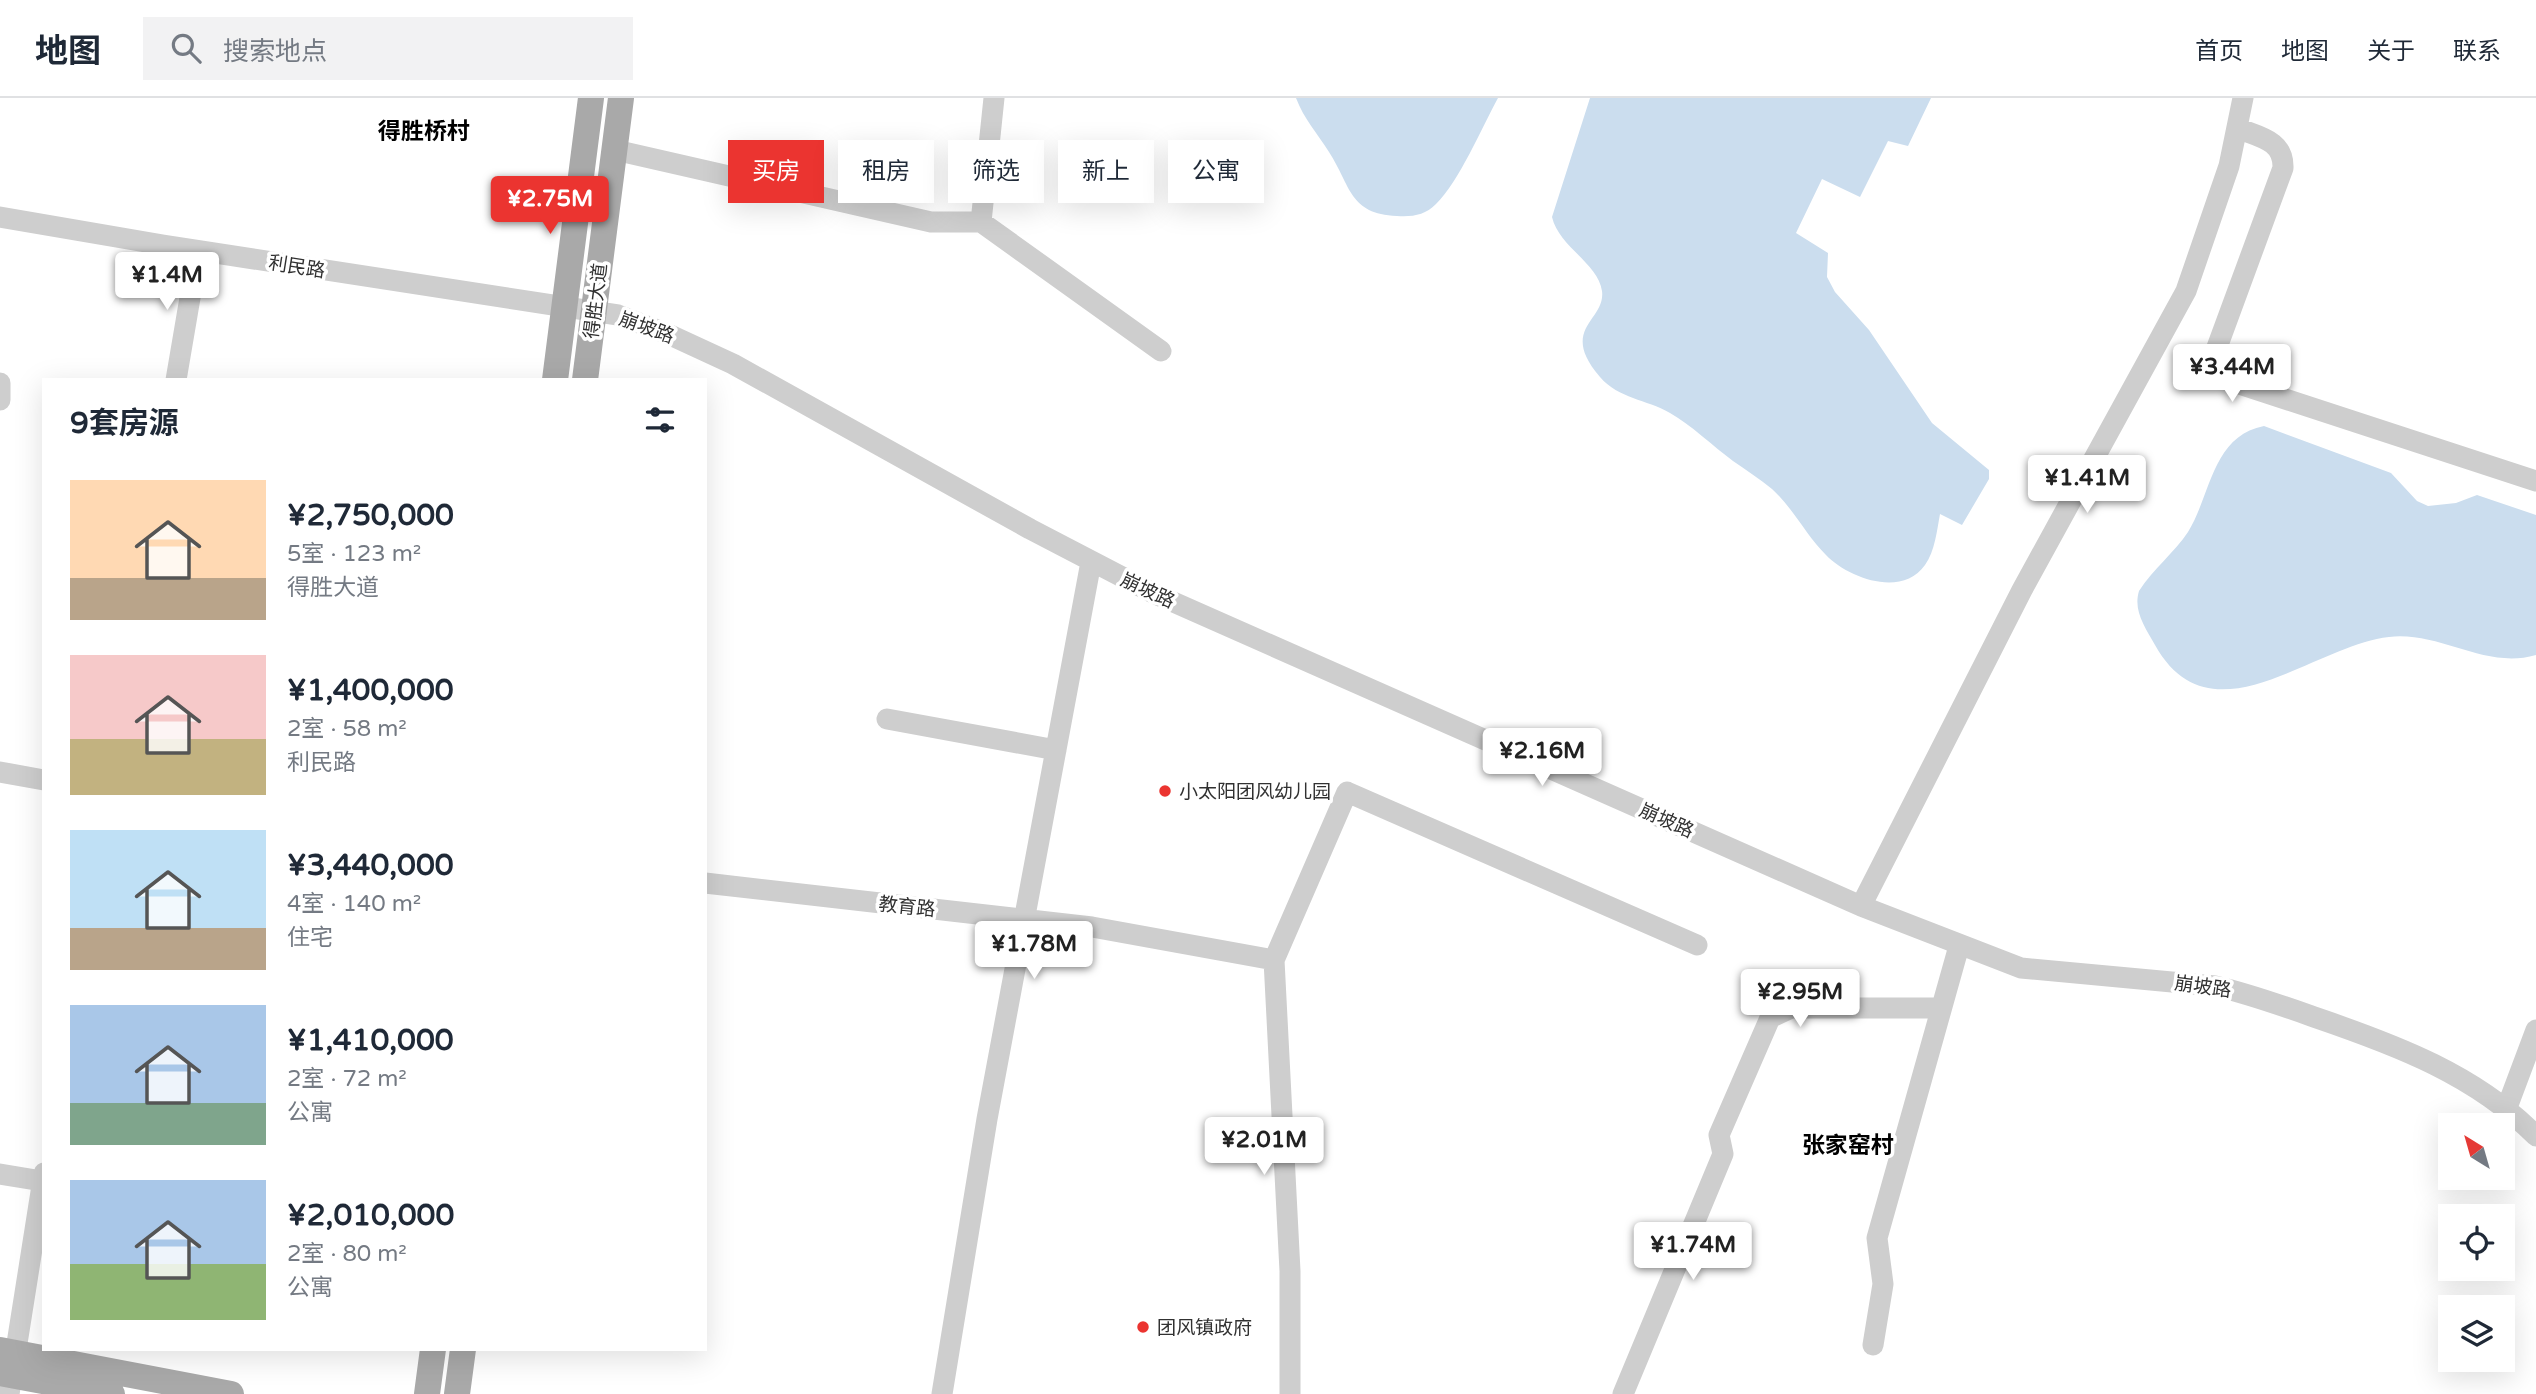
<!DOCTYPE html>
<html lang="zh">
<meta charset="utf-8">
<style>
:root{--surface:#fff;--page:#f2f2f3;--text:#1f2937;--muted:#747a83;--line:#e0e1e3;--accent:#eb3430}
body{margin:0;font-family:"Varela Round","Noto Sans SC",sans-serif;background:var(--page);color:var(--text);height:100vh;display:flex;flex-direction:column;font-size:26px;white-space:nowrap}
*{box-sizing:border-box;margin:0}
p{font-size:23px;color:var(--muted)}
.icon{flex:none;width:38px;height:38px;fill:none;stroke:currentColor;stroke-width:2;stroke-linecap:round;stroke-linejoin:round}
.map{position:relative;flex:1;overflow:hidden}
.panel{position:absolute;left:42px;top:280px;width:665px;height:973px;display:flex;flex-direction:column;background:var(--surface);border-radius:0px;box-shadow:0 7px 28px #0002}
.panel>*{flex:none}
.banner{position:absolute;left:728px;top:42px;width:665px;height:63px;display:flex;gap:14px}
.needle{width:46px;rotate:323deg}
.buttons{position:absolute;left:2438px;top:1015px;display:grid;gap:14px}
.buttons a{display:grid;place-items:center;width:77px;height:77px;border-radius:0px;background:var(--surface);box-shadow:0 7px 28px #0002;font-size:35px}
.price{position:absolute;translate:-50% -60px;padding:0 16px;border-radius:7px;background:#fff;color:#222;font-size:23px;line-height:46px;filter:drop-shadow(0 2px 4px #0008)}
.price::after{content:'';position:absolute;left:50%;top:42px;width:21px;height:16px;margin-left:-10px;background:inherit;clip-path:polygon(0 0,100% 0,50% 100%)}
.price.on{background:var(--accent);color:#fff}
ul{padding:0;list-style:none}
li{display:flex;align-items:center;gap:21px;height:175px;padding:0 28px}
li span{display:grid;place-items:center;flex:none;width:196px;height:140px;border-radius:0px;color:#555}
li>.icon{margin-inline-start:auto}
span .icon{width:84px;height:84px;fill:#fffc;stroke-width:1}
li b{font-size:30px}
h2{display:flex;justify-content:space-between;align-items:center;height:84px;padding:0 28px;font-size:30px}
.pill{padding:0 24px;border-radius:0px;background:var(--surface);box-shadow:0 7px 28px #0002;font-size:24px;line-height:63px}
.pill.on{background:var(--accent);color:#fff}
header{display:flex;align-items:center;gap:42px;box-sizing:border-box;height:98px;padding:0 35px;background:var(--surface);border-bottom:2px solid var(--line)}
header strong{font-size:33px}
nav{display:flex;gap:38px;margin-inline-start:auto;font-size:24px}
.search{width:490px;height:63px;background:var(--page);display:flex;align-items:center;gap:18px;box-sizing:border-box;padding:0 24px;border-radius:0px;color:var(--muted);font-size:26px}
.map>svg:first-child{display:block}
.water{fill:#cbddee}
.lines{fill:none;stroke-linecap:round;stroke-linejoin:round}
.minor{stroke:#cecece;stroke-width:21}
.major{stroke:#a9a9a9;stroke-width:26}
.poi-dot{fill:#eb3430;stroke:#fff;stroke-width:2.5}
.labels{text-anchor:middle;stroke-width:7;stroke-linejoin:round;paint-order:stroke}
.street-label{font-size:19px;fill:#313131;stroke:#fff}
.poi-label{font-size:19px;fill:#313131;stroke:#fff;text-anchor:start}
.quarter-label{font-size:23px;font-weight:bold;fill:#000;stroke:#fff}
</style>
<header>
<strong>地图</strong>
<div class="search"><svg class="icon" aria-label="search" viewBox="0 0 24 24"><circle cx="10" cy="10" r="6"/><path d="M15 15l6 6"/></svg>搜索地点</div>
<nav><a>首页</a><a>地图</a><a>关于</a><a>联系</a></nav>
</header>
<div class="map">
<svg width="2536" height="1296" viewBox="0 0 2536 1296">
<rect width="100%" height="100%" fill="#fff"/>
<path class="water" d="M1296 0H1498C1482 29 1459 84 1436 106 1425 117 1413 119 1397 118 1349 116 1351 88 1329 54 1317 35 1304 21 1296 0Z
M1590 0H1931L1908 48 1888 43 1860 99 1822 81 1796 135 1828 155 1827 179 1835 194 1869 232 1932 325 1989 372V381L1962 427 1940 416C1937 432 1935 453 1925 467 1902 500 1848 480 1826 457 1806 437 1793 410 1772 391 1760 381 1746 372 1733 363 1714 349 1690 326 1670 315 1646 301 1619 301 1600 279 1558 230 1606 223 1602 193 1598 165 1559 149 1552 119Z
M2264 328 2391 375 2417 403 2428 408 2456 405 2477 397 2536 417V557C2485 572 2440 533 2389 539 2311 548 2211 647 2155 547 2145 529 2133 513 2139 493 2153 471 2174 455 2188 434 2211 397 2212 338 2264 328Z"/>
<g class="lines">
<path class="minor" d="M2237 30C2259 39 2284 42 2283 70L2212 263 2214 273 2221 280 2536 383
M615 52 931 124H981L1161 253
M0 119 163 147 618 217 668 236 733 266 1030 431 1153 495 1861 808 2021 870 2215 888C2250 896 2283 908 2317 920 2396 947 2476 977 2536 1038
M981 124 994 0
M176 282 198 153
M0 285V302
M887 621 1056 652
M0 674 44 682
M705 785 1092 829 1274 862
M1861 808 2022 492 2186 193 2229 68 2243 0
M2506 1012 2536 932
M0 1076 42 1083
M1873 1247 1883 1186 1877 1140 1959 848
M9 1296 44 1075
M942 1296 987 1021 1091 464
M1290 1296V1173L1274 862 1347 694 1697 847
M1623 1296 1723 1056 1719 1037 1770 920 1791 910H1941"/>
<path class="major" d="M555 282 591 0
M585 282 621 0
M0 1252 231 1296
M0 1275 112 1296
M427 1296 433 1251
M457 1296 463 1251"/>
</g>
<g class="poi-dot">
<circle cx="1165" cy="693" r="7"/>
<circle cx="1143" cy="1229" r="7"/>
</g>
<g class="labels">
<g class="street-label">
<text transform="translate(297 168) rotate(9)" y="7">利民路</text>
<text transform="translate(595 203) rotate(-83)" y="7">得胜大道</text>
<text transform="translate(647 229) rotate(20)" y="7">崩坡路</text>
<text transform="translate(1148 492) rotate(25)" y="7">崩坡路</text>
<text transform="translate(1667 722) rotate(24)" y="7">崩坡路</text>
<text transform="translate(907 808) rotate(6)" y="7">教育路</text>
<text transform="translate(2203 888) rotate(8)" y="7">崩坡路</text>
</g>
<g class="poi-label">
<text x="1179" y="700">小太阳团风幼儿园</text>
<text x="1157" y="1236">团风镇政府</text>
</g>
<g class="quarter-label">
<text x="424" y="41">得胜桥村</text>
<text x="1848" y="1055">张家窑村</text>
</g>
</g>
</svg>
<div class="buttons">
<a><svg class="needle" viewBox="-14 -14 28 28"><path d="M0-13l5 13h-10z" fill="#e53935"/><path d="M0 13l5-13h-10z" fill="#747a83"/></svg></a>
<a><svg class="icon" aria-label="locate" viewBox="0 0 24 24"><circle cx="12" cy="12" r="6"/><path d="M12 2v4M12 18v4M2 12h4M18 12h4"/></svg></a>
<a><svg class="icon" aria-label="layers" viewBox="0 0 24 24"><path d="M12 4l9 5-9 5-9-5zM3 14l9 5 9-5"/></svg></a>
</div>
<b class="price on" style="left:550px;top:138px">¥2.75M</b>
<b class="price" style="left:167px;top:214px">¥1.4M</b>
<b class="price" style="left:2232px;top:306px">¥3.44M</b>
<b class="price" style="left:2087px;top:417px">¥1.41M</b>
<b class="price" style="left:1542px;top:690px">¥2.16M</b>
<b class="price" style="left:1034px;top:883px">¥1.78M</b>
<b class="price" style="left:1800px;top:931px">¥2.95M</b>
<b class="price" style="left:1264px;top:1079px">¥2.01M</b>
<b class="price" style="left:1693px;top:1184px">¥1.74M</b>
<div class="banner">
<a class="pill on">买房</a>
<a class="pill">租房</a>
<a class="pill">筛选</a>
<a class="pill">新上</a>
<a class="pill">公寓</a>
</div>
<section class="panel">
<h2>9套房源<svg class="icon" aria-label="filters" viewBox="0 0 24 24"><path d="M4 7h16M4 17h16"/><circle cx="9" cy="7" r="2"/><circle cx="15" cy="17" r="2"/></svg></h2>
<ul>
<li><span style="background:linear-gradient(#ffd9b3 70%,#b9a48a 0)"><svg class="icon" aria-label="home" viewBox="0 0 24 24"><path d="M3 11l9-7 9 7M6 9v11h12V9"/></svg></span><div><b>¥2,750,000</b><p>5室 · 123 m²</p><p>得胜大道</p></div></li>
<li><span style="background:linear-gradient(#f6c9c9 60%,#c2b280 0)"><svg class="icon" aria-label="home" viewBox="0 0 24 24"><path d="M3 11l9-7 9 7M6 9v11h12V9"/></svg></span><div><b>¥1,400,000</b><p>2室 · 58 m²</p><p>利民路</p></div></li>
<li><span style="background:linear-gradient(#bfe0f5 70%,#b9a48a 0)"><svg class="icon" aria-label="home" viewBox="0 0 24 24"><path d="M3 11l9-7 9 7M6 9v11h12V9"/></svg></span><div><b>¥3,440,000</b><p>4室 · 140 m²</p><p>住宅</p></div></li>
<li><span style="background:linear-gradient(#a9c7e8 70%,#7fa58c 0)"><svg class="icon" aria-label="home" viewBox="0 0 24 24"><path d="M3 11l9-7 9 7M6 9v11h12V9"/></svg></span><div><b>¥1,410,000</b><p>2室 · 72 m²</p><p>公寓</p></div></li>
<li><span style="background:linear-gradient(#a9c7e8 60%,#8fb573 0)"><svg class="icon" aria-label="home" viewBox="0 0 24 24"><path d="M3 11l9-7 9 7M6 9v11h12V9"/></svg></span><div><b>¥2,010,000</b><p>2室 · 80 m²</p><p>公寓</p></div></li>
</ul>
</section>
</div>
